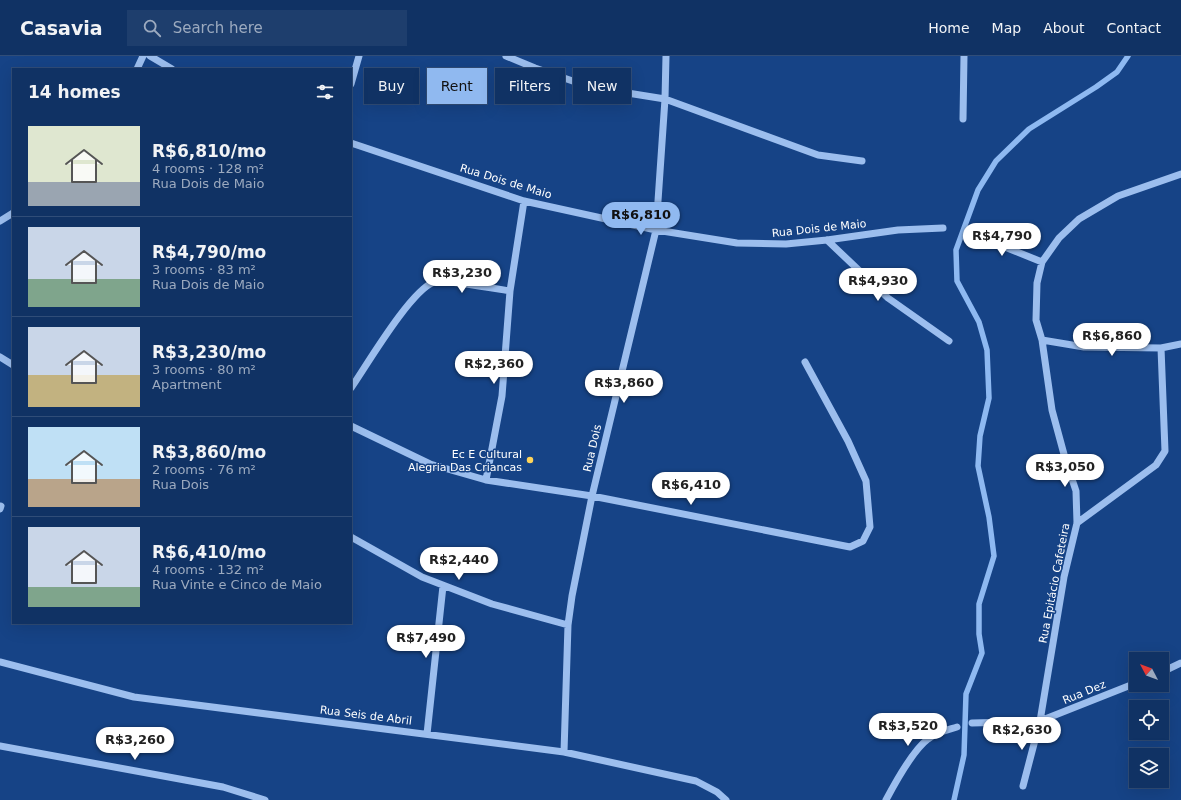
<!DOCTYPE html>
<meta charset="utf-8">
<style>
:root{--surface:#103264;--page:#1e3e6d;--text:#f1f3f6;--muted:#9caabf;--line:#304d78;--accent:#90b9f0}
body{margin:0;font-family:"DejaVu Sans",sans-serif;background:var(--page);color:var(--text);height:100vh;display:flex;flex-direction:column;font-size:15px;white-space:nowrap}
*{box-sizing:border-box;margin:0}
p{font-size:13px;color:var(--muted)}
.icon{flex:none;width:22px;height:22px;fill:none;stroke:currentColor;stroke-width:2;stroke-linecap:round;stroke-linejoin:round}
.map{position:relative;flex:1;overflow:hidden}
.sheet{position:absolute;left:12px;top:12px;width:340px;height:556px;display:flex;flex-direction:column;background:var(--surface);border-radius:0px;box-shadow:0 4px 16px #0002,0 0 0 1px var(--line)}
.sheet>*{flex:none}
.banner{position:absolute;left:364px;top:12px;width:380px;height:36px;display:flex;gap:8px}
.needle{width:26px;rotate:311deg}
.tools{position:absolute;left:1129px;top:596px;display:grid;gap:8px}
.tools a{display:grid;place-items:center;width:40px;height:40px;border-radius:0px;background:var(--surface);box-shadow:0 4px 16px #0002,0 0 0 1px var(--line);font-size:20px}
.price{position:absolute;translate:-50% -34px;padding:0 9px;border-radius:14px;background:#fff;color:#222;font-size:13px;line-height:26px;filter:drop-shadow(0 1px 2px #0008)}
.price::after{content:'';position:absolute;left:50%;top:24px;width:12px;height:9px;margin-left:-6px;background:inherit;clip-path:polygon(0 0,100% 0,50% 100%)}
.price.current{background:var(--accent);color:#111}
ul{padding:0;list-style:none}
li{display:flex;align-items:center;gap:12px;height:100px;padding:0 16px}
li+li{border-top:1px solid var(--line)}
li span{display:grid;place-items:center;flex:none;width:112px;height:80px;border-radius:0px;color:#555}
li>.icon{margin-inline-start:auto}
span .icon{width:48px;height:48px;fill:#fffc;stroke-width:1}
li b{font-size:17px}
h2{display:flex;justify-content:space-between;align-items:center;height:48px;padding:0 16px;font-size:17px}
.chip{padding:0 14px;border-radius:0px;background:var(--surface);box-shadow:0 4px 16px #0002,0 0 0 1px var(--line);font-size:14px;line-height:36px}
.chip.current{background:var(--accent);color:#111}
header{display:flex;align-items:center;gap:24px;box-sizing:border-box;height:56px;padding:0 20px;background:var(--surface);border-bottom:1px solid var(--line)}
header strong{font-size:19px}
nav{display:flex;gap:22px;margin-inline-start:auto;font-size:14px}
.search{width:280px;height:36px;background:var(--page);display:flex;align-items:center;gap:10px;box-sizing:border-box;padding:0 14px;border-radius:0px;color:var(--muted);font-size:15px}
.map>svg:first-child{display:block}
.lines{fill:none;stroke-linecap:round;stroke-linejoin:round}
.stream{stroke:#8eb9f1;stroke-width:5.5}
.minor{stroke:#9cbeee;stroke-width:7}
.poi-dot{fill:#ffd459;stroke:#164386;stroke-width:1.5}
.labels{text-anchor:middle;stroke-width:3;stroke-linejoin:round;paint-order:stroke}
.street-label{font-size:11px;fill:#fff;stroke:#164386}
.poi-label{font-size:11px;fill:#fff;stroke:#164386;text-anchor:end}
</style>
<header>
<strong>Casavia</strong>
<div class="search"><svg class="icon" aria-label="search" viewBox="0 0 24 24"><circle cx="10" cy="10" r="6"/><path d="M15 15l6 6"/></svg>Search here</div>
<nav><a>Home</a><a>Map</a><a>About</a><a>Contact</a></nav>
</header>
<div class="map">
<svg width="1181" height="744" viewBox="0 0 1181 744">
<rect width="100%" height="100%" fill="#164386"/>
<g class="lines">
<path class="stream" d="M954 744 964 699 966 638 982 597 979 578V548L994 500 989 461 978 410 980 380 989 342 987 294 979 266 957 225 956 194 978 134 996 105 1029 73 1096 31 1117 16 1128 0"/>
<path class="minor" d="M150 0 172 13
M506 0 535 12 590 31 665 43 818 99 862 105
M137 13 143 0
M351 28 359 0
M963 63 964 0
M351 87 524 145 656 174 737 187 786 188 827 184 898 174 943 172
M0 165 13 157
M970 177 1042 206
M827 184 888 242 949 285
M1042 284 1084 291 1161 292 1181 288
M0 301 13 309
M351 332C367 309 410 235 434 226 443 223 497 233 510 235L524 145
M351 370 430 408 486 424 592 440 850 491 863 485 870 471 866 425 848 385 805 306
M486 424 502 340 510 235
M0 453 1 450
M1077 467 1156 409 1165 395 1161 292
M351 481 422 521 492 548 568 569
M0 606 134 641 564 696 696 725 717 736 726 744
M1162 616 1181 607
M972 667 1040 665 1136 627
M427 678 443 530
M0 690 223 731 265 744
M564 696 568 569 572 540 592 440 656 174 665 43 666 0
M1023 730 1040 665 1064 521 1077 467 1076 435 1065 402 1052 354 1042 284 1036 264 1037 227 1042 206 1059 182 1079 163 1118 140 1181 118
M886 744C895 727 913 694 928 683 936 676 947 674 957 671"/>
</g>
<circle class="poi-dot" cx="530" cy="404" r="4"/>
<g class="labels">
<g class="street-label">
<text transform="translate(506 125) rotate(17)" y="4">Rua Dois de Maio</text>
<text transform="translate(819 172) rotate(-6)" y="4">Rua Dois de Maio</text>
<text transform="translate(592 392) rotate(-77)" y="4">Rua Dois</text>
<text transform="translate(1054 527) rotate(-79)" y="4">Rua Epitácio Cafeteira</text>
<text transform="translate(1084 636) rotate(-22)" y="4">Rua Dez</text>
<text transform="translate(366 659) rotate(7)" y="4">Rua Seis de Abril</text>
</g>
<g class="poi-label">
<text x="522" y="402">Ec E Cultural<tspan x="522" dy="13">Alegria Das Criancas</tspan></text>
</g>
</g>
</svg>
<div class="tools">
<a><svg class="needle" viewBox="-14 -14 28 28"><path d="M0-13l5 13h-10z" fill="#e53935"/><path d="M0 13l5-13h-10z" fill="#9caabf"/></svg></a>
<a><svg class="icon" aria-label="locate" viewBox="0 0 24 24"><circle cx="12" cy="12" r="6"/><path d="M12 2v4M12 18v4M2 12h4M18 12h4"/></svg></a>
<a><svg class="icon" aria-label="layers" viewBox="0 0 24 24"><path d="M12 4l9 5-9 5-9-5zM3 14l9 5 9-5"/></svg></a>
</div>
<b class="price current" style="left:641px;top:180px">R$6,810</b>
<b class="price" style="left:1002px;top:201px">R$4,790</b>
<b class="price" style="left:462px;top:238px">R$3,230</b>
<b class="price" style="left:878px;top:246px">R$4,930</b>
<b class="price" style="left:1112px;top:301px">R$6,860</b>
<b class="price" style="left:494px;top:329px">R$2,360</b>
<b class="price" style="left:624px;top:348px">R$3,860</b>
<b class="price" style="left:1065px;top:432px">R$3,050</b>
<b class="price" style="left:691px;top:450px">R$6,410</b>
<b class="price" style="left:459px;top:525px">R$2,440</b>
<b class="price" style="left:426px;top:603px">R$7,490</b>
<b class="price" style="left:908px;top:691px">R$3,520</b>
<b class="price" style="left:1022px;top:695px">R$2,630</b>
<b class="price" style="left:135px;top:705px">R$3,260</b>
<div class="banner">
<a class="chip">Buy</a>
<a class="chip current">Rent</a>
<a class="chip">Filters</a>
<a class="chip">New</a>
</div>
<section class="sheet">
<h2>14 homes<svg class="icon" aria-label="filters" viewBox="0 0 24 24"><path d="M4 7h16M4 17h16"/><circle cx="9" cy="7" r="2"/><circle cx="15" cy="17" r="2"/></svg></h2>
<ul>
<li><span style="background:linear-gradient(#dfe7d0 70%,#9aa5b1 0)"><svg class="icon" aria-label="home" viewBox="0 0 24 24"><path d="M3 11l9-7 9 7M6 9v11h12V9"/></svg></span><div><b>R$6,810/mo</b><p>4 rooms · 128 m²</p><p>Rua Dois de Maio</p></div></li>
<li><span style="background:linear-gradient(#c9d6e8 65%,#7fa58c 0)"><svg class="icon" aria-label="home" viewBox="0 0 24 24"><path d="M3 11l9-7 9 7M6 9v11h12V9"/></svg></span><div><b>R$4,790/mo</b><p>3 rooms · 83 m²</p><p>Rua Dois de Maio</p></div></li>
<li><span style="background:linear-gradient(#c9d6e8 60%,#c2b280 0)"><svg class="icon" aria-label="home" viewBox="0 0 24 24"><path d="M3 11l9-7 9 7M6 9v11h12V9"/></svg></span><div><b>R$3,230/mo</b><p>3 rooms · 80 m²</p><p>Apartment</p></div></li>
<li><span style="background:linear-gradient(#bfe0f5 65%,#b9a48a 0)"><svg class="icon" aria-label="home" viewBox="0 0 24 24"><path d="M3 11l9-7 9 7M6 9v11h12V9"/></svg></span><div><b>R$3,860/mo</b><p>2 rooms · 76 m²</p><p>Rua Dois</p></div></li>
<li><span style="background:linear-gradient(#c9d6e8 75%,#7fa58c 0)"><svg class="icon" aria-label="home" viewBox="0 0 24 24"><path d="M3 11l9-7 9 7M6 9v11h12V9"/></svg></span><div><b>R$6,410/mo</b><p>4 rooms · 132 m²</p><p>Rua Vinte e Cinco de Maio</p></div></li>
</ul>
</section>
</div>
